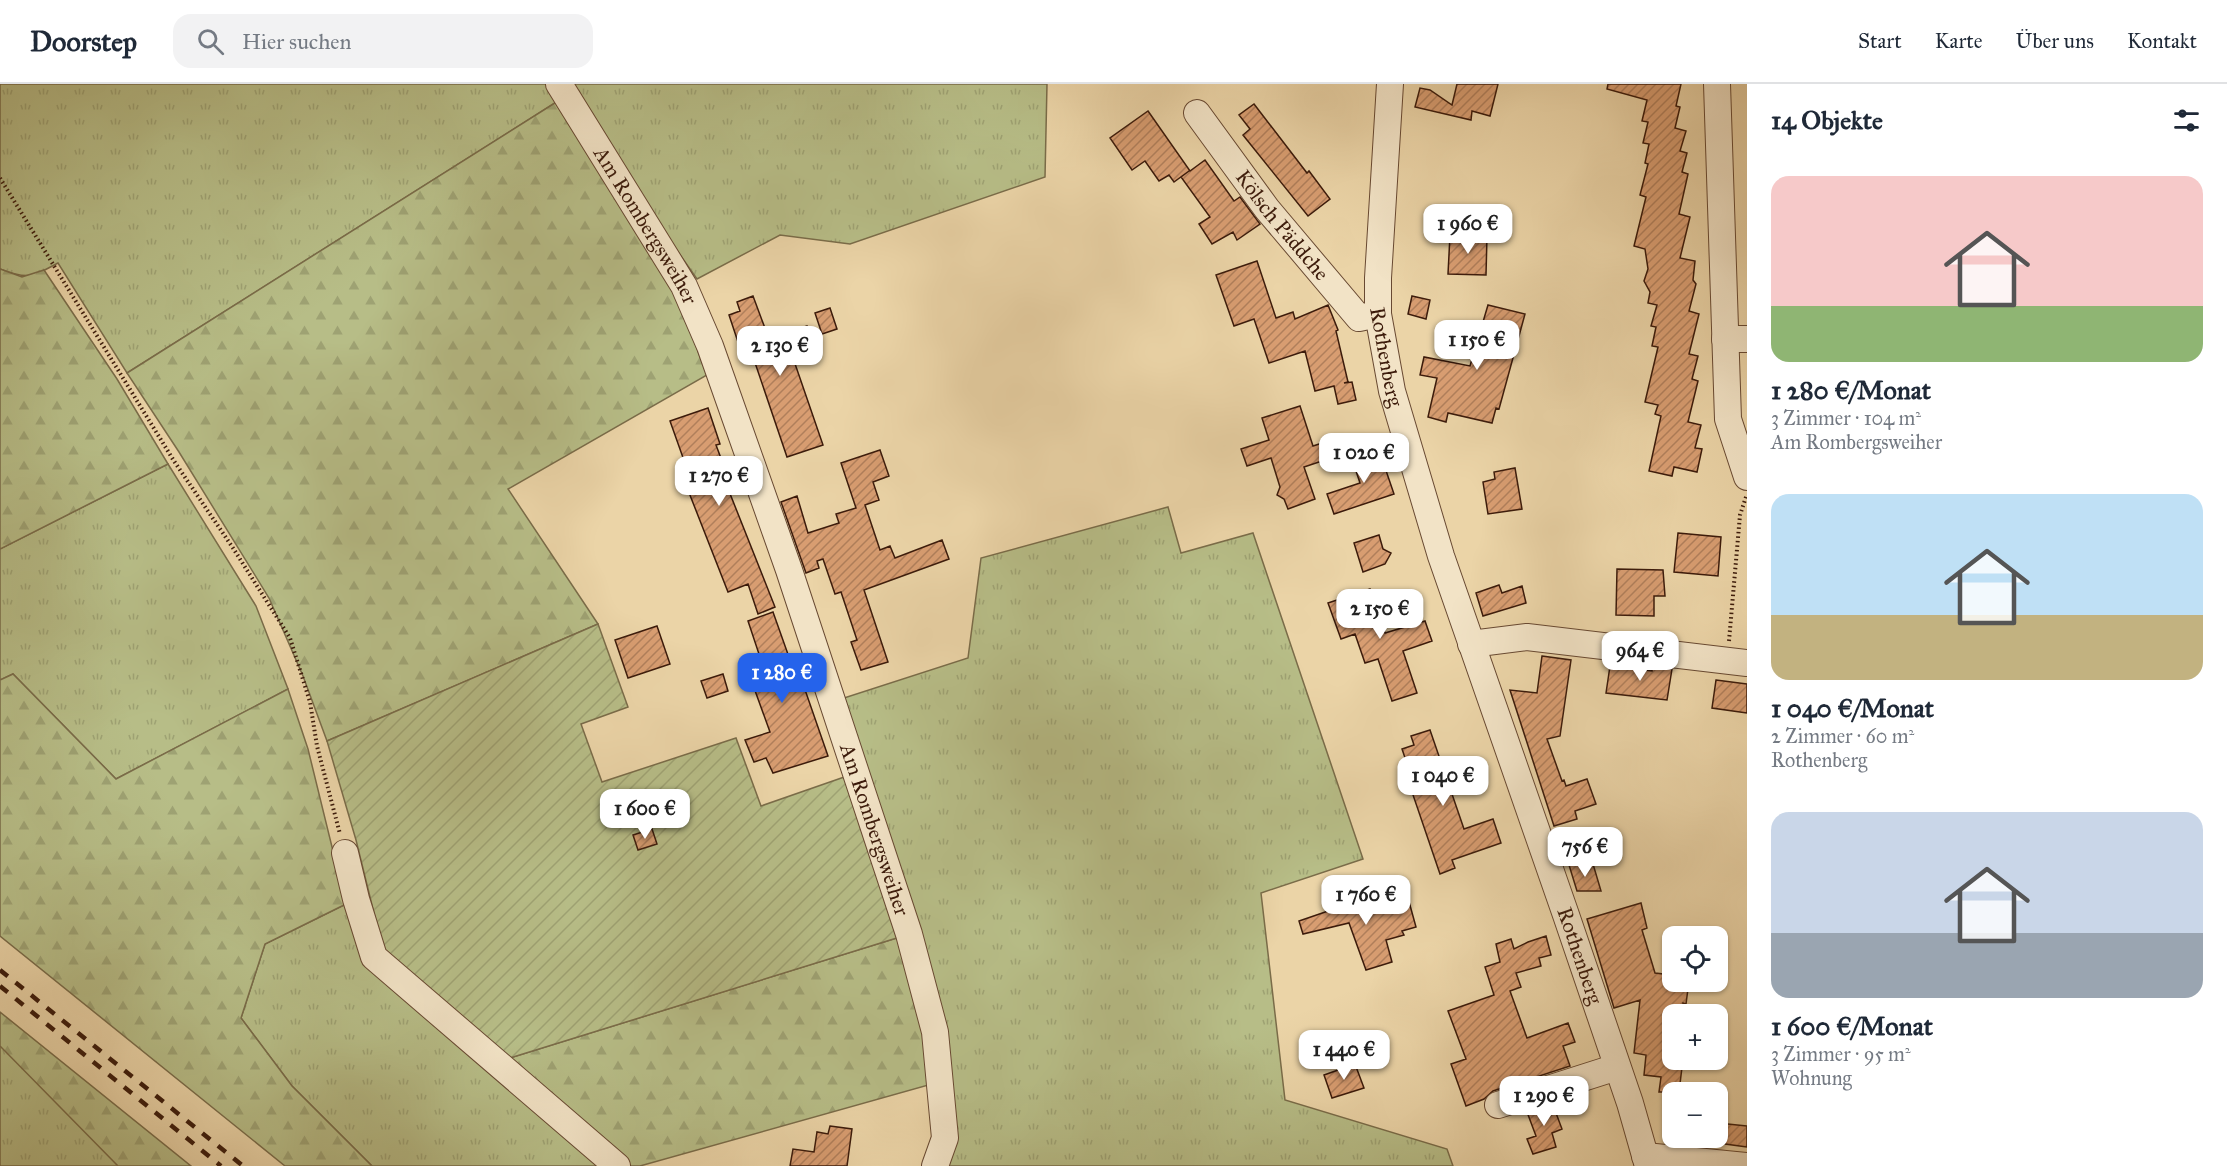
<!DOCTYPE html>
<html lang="de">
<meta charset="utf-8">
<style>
:root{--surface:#fff;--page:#f2f2f3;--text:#1f2937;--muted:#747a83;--line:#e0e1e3;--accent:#2563eb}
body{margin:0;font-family:"IM FELL Great Primer",serif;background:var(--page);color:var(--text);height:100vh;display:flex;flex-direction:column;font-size:22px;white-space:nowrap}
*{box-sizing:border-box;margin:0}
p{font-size:20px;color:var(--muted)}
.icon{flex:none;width:33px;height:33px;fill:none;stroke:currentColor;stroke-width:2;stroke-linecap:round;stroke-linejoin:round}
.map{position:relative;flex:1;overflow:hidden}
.drawer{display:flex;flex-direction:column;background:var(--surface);width:480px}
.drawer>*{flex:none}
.controls{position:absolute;left:1662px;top:842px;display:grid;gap:12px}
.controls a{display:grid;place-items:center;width:66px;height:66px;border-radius:12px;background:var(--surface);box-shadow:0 2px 4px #0004;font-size:30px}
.price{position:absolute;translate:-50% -51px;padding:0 14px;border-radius:12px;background:#fff;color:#222;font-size:20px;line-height:39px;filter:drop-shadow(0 2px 3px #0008)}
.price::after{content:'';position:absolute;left:50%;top:36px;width:18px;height:14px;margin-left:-9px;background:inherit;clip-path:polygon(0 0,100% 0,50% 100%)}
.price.active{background:var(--accent);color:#fff}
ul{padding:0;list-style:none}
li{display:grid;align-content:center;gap:12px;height:318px;padding:0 24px}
li span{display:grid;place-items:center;height:186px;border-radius:18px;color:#555}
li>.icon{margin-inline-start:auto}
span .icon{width:108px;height:108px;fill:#fffc;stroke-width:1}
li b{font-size:26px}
h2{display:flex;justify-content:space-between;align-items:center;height:72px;padding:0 24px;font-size:26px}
header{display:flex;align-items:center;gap:36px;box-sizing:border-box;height:84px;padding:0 30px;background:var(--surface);border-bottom:2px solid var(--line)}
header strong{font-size:28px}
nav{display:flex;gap:33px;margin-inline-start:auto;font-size:21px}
.search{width:420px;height:54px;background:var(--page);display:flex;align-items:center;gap:15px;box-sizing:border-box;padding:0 21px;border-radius:18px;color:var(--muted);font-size:22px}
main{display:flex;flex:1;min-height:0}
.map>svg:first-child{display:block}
.grass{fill:url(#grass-tufts);stroke:#7a6c49;stroke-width:1.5}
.forest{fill:url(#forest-firs);stroke:#7a6c49;stroke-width:1.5}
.garden{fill:url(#garden-furrows);stroke:#7a6c49;stroke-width:1.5}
.building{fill:url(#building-hatch);stroke:#3c1b0b;stroke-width:1.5}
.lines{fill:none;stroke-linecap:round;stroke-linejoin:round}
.minor-casing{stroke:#684932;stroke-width:28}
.path{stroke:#3c1b0b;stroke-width:4;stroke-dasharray:1.5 3;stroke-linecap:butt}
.minor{stroke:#f2e3c6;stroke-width:26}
.rail{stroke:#3c1b0b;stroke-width:4.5;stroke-dasharray:10 10;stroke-linecap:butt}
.labels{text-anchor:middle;stroke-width:4.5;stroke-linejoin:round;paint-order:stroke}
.street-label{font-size:21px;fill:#3c1b0b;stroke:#f2e3c6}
</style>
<header>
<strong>Doorstep</strong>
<div class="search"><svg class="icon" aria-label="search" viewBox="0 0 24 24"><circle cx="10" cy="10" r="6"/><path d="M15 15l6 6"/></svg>Hier suchen</div>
<nav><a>Start</a><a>Karte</a><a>Über uns</a><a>Kontakt</a></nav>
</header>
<main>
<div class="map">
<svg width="1747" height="1082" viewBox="0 0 1747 1082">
<defs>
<pattern id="grass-tufts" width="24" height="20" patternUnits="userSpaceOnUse" patternTransform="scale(1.5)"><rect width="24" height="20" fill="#b7bd87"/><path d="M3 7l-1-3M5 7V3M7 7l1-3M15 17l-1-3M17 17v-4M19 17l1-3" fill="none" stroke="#9ea273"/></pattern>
<pattern id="forest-firs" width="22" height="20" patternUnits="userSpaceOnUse" patternTransform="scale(1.5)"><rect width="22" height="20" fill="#b7bd87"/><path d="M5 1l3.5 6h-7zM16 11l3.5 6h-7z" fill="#9ea273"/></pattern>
<pattern id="garden-furrows" width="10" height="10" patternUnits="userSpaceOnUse" patternTransform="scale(1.5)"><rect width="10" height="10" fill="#b7bd87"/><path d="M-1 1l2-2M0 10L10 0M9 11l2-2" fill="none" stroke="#9ea273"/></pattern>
<pattern id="building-hatch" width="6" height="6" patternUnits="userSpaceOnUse" patternTransform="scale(1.5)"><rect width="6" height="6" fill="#d89d71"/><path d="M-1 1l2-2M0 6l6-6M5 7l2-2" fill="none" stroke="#b07f5b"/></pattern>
</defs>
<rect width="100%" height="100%" fill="#ebd4a7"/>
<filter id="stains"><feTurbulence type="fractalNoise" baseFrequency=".00333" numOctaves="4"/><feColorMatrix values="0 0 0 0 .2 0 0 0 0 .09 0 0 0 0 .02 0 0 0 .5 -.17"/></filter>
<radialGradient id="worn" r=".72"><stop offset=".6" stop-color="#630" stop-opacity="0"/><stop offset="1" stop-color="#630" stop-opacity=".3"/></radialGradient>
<path class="grass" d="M0 0H548L558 17 127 289 58 179C32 193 28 196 0 185Z
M567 0H1047L1045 93 850 160 780 151 697 195 627 95Z
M168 380 256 522 288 605 116 695 13 590 0 596V465Z
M1168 423 1181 469 1253 449 1363 775 1261 809 1285 1016 1447 1065 1453 1082H946L844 614 968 574 981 474Z
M346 820 602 1082H372L292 1002 241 934 265 860Z
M0 934 181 1082H0Z"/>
<path class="forest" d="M558 17 674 204 707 291 508 405 598 540 327 657 303 592 269 514 179 368 127 289Z
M0 185 22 193 44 186 117 295 168 380 0 465Z
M13 590 116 695 288 605 308 665 346 820 265 860 241 934 292 1002 372 1082H285L0 852V596Z
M900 853 927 949 932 1000 640 1082H629L510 974Z
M0 928 191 1082H118L0 962Z"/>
<path class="garden" d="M598 540 628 623 581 640 602 698 736 654 761 722 850 691 900 853 510 974 384 870 356 756 327 657Z"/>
<path class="building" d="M1457 0H1498L1490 32 1472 27 1471 36 1415 23 1420 4 1430 6 1452 21Z
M1608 0H1681L1676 22 1680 23 1675 44 1686 47 1680 67 1687 69 1682 88 1688 90 1679 130 1690 133 1680 174 1695 177 1693 196 1696 200 1689 227 1699 230 1689 270 1698 272 1692 295 1698 297 1688 338 1701 341 1695 364 1702 365 1697 388 1674 383 1672 392 1649 387 1661 332 1655 330 1658 321 1645 318 1658 263 1652 262 1656 243 1651 242 1657 221 1648 219 1650 208 1644 197 1648 185 1645 165 1634 162 1646 113 1640 111 1648 80 1645 79 1649 60 1643 59 1648 38 1642 37 1647 16 1607 5Z
M1254 20 1307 89 1309 87 1330 115 1308 132 1243 51 1250 45 1239 31Z
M1148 27 1190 87 1205 76 1234 117 1240 113 1260 140 1237 156 1233 148 1212 160 1199 140 1210 133 1181 93 1189 87 1174 98 1169 91 1159 97 1145 77 1132 86 1110 54Z
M1479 129 1505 134 1503 150 1478 148Z
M1450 151 1487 152 1486 191 1448 190Z
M1257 177 1276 234 1293 228 1295 235 1328 221 1338 246 1336 247 1348 298 1344 299 1352 298 1356 316 1338 320 1334 302 1315 307 1305 267 1269 279 1254 235 1234 242 1216 191Z
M753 212 769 255 807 242 814 264 792 271 823 361 787 373 749 261 740 264 729 231 740 227 737 218Z
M1412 212 1430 216 1426 235 1408 230Z
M1488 221 1525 230 1499 325 1496 324 1492 339 1448 329 1446 338 1428 333 1437 294 1420 291 1424 273 1470 282Z
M830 224 837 245 822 250 815 229Z
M1300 322 1313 362 1338 354 1343 370 1304 383 1315 415 1288 425 1284 415 1277 411 1280 403 1271 374 1247 382 1241 365 1269 356 1262 334Z
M708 324 720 360 716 361 725 385 721 387 775 523 758 530 748 500 728 508 686 401 692 399 670 337Z
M880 366 889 392 873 398 879 416 865 421 880 466 890 462 895 474 942 456 949 475 864 506 888 578 861 586 851 558 857 556 841 508 835 510 823 475 817 477 819 484 806 489 781 418 797 412 808 449 839 439 836 430 856 424 841 379Z
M1379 366 1394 410 1334 430 1327 410 1360 399 1352 375Z
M1515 384 1522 425 1488 430 1483 398 1495 395 1494 388Z
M1678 449 1721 453 1718 492 1674 488Z
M1379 451 1383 465 1391 469 1385 480 1363 488 1354 459Z
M1617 485 1663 486 1665 512H1654V532L1616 531Z
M1499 501 1502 509 1522 502 1526 519 1483 532 1476 509Z
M1370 505 1385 549 1425 537 1432 557 1403 567 1417 609 1392 617 1378 575 1365 579 1355 550 1341 555 1328 519Z
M773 528 790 576 794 574 828 672 773 689 766 674 754 678 745 656 770 648 749 590 764 585 748 537Z
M657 542 670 580 628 594 615 556Z
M1542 572 1571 576 1560 652 1547 655 1562 697 1564 696 1566 702 1587 695 1596 720 1575 727 1577 735 1554 742 1510 606 1537 609Z
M1610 582 1652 587V583L1672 585 1667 616 1606 609Z
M723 590 728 607 707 614 701 597Z
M1716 596 1747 600V629L1712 624Z
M1430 646 1464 745 1493 735 1501 759 1452 776 1455 784 1440 790 1412 708 1416 706 1402 665 1414 661 1411 652Z
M652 745 657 760 638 766 633 751Z
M1593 780 1601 807H1577L1569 781Z
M1354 808 1362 827 1408 814 1416 843 1402 847 1404 851 1386 856 1392 878 1366 886 1349 839 1303 850 1299 837 1334 825 1331 816Z
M1641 819 1647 844 1642 846 1655 889 1672 891V897H1689L1686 920 1683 919 1682 930H1672V975H1683L1679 1008H1659L1661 993 1644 991 1646 971 1634 969 1640 916 1614 924 1587 835Z
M1546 852 1551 871 1539 874 1541 882 1516 889 1521 903 1510 907 1527 954 1568 939 1575 958 1563 962 1570 982 1493 1007 1484 1015 1466 1022 1451 980 1466 975 1448 927 1494 911 1485 883 1500 878 1496 860 1511 855 1514 865 1528 858Z
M1355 980 1364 1004 1332 1014 1324 991Z
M1557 1018 1561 1028 1556 1029 1562 1045 1552 1049 1556 1063 1533 1070 1527 1055 1536 1052 1527 1028Z
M1718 1039 1747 1042V1063L1718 1059Z
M830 1042 852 1045 847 1082H790L793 1065 814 1068 817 1048 828 1050Z"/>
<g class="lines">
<defs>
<g id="minor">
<path id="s1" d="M559 0 684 202 710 262 789 486 909 850 935 948 945 1054 935 1082"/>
<path id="s2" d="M1390 0 1378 194V230L1392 307 1441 472 1566 831 1630 1019 1648 1082"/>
<path d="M1717 0 1728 335 1747 393"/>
<path id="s3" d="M1197 29 1267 125 1359 234 1378 230"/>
<path d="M1725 255H1747"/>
<path d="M1471 560 1527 553 1747 579"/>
<path d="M345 769 356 815 374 873 617 1082"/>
<path d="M1498 1021 1617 983"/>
<path d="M1645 1072 1747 1082"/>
</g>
</defs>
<use href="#minor" class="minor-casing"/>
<path class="path" d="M0 94 174 377 233 464 290 554 310 618 317 662 340 750
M1729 557 1740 431 1746 413"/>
<use href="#minor" class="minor"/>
<path class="rail" d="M0 886 243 1082
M0 902 221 1082"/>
</g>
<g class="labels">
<g class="street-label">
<text dy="7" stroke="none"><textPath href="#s3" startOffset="141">Kölsch Päddche</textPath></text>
<text dy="7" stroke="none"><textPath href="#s1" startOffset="166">Am Rombergsweiher</textPath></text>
<text dy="7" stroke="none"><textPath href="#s2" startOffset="274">Rothenberg</textPath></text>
<text dy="7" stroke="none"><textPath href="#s1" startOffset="814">Am Rombergsweiher</textPath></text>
<text dy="7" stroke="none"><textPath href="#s2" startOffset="904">Rothenberg</textPath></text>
</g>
</g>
<rect width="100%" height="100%" filter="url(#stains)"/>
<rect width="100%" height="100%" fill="url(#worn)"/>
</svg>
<div class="controls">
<a><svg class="icon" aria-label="locate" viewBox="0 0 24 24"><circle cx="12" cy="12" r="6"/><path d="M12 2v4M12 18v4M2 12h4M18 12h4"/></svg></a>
<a>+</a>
<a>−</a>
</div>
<b class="price" style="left:1468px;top:171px">1 960 €</b>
<b class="price" style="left:1477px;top:287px">1 150 €</b>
<b class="price" style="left:780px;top:293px">2 130 €</b>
<b class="price" style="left:1364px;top:400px">1 020 €</b>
<b class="price" style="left:719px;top:423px">1 270 €</b>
<b class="price" style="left:1380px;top:556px">2 150 €</b>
<b class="price" style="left:1640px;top:598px">964 €</b>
<b class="price active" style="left:782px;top:620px">1 280 €</b>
<b class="price" style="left:1443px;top:723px">1 040 €</b>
<b class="price" style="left:645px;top:756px">1 600 €</b>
<b class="price" style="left:1585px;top:794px">756 €</b>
<b class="price" style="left:1366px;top:842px">1 760 €</b>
<b class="price" style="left:1344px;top:997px">1 440 €</b>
<b class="price" style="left:1544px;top:1043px">1 290 €</b>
</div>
<section class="drawer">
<h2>14 Objekte<svg class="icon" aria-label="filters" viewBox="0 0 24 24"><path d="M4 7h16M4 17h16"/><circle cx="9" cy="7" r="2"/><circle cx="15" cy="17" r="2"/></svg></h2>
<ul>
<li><span style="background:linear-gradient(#f6c9c9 70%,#8fb573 0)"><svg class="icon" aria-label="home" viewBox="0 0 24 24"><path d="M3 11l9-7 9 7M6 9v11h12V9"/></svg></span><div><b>1 280 €/Monat</b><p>3 Zimmer · 104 m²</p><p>Am Rombergsweiher</p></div></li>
<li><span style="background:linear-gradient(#bfe0f5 65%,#c2b280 0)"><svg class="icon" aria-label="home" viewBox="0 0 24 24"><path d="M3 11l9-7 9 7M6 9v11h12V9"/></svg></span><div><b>1 040 €/Monat</b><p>2 Zimmer · 60 m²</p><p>Rothenberg</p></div></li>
<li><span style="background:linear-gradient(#c9d6e8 65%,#9aa5b1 0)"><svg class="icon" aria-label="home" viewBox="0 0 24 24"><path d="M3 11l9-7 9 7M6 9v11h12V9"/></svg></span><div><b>1 600 €/Monat</b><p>3 Zimmer · 95 m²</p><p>Wohnung</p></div></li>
</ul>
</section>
</main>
